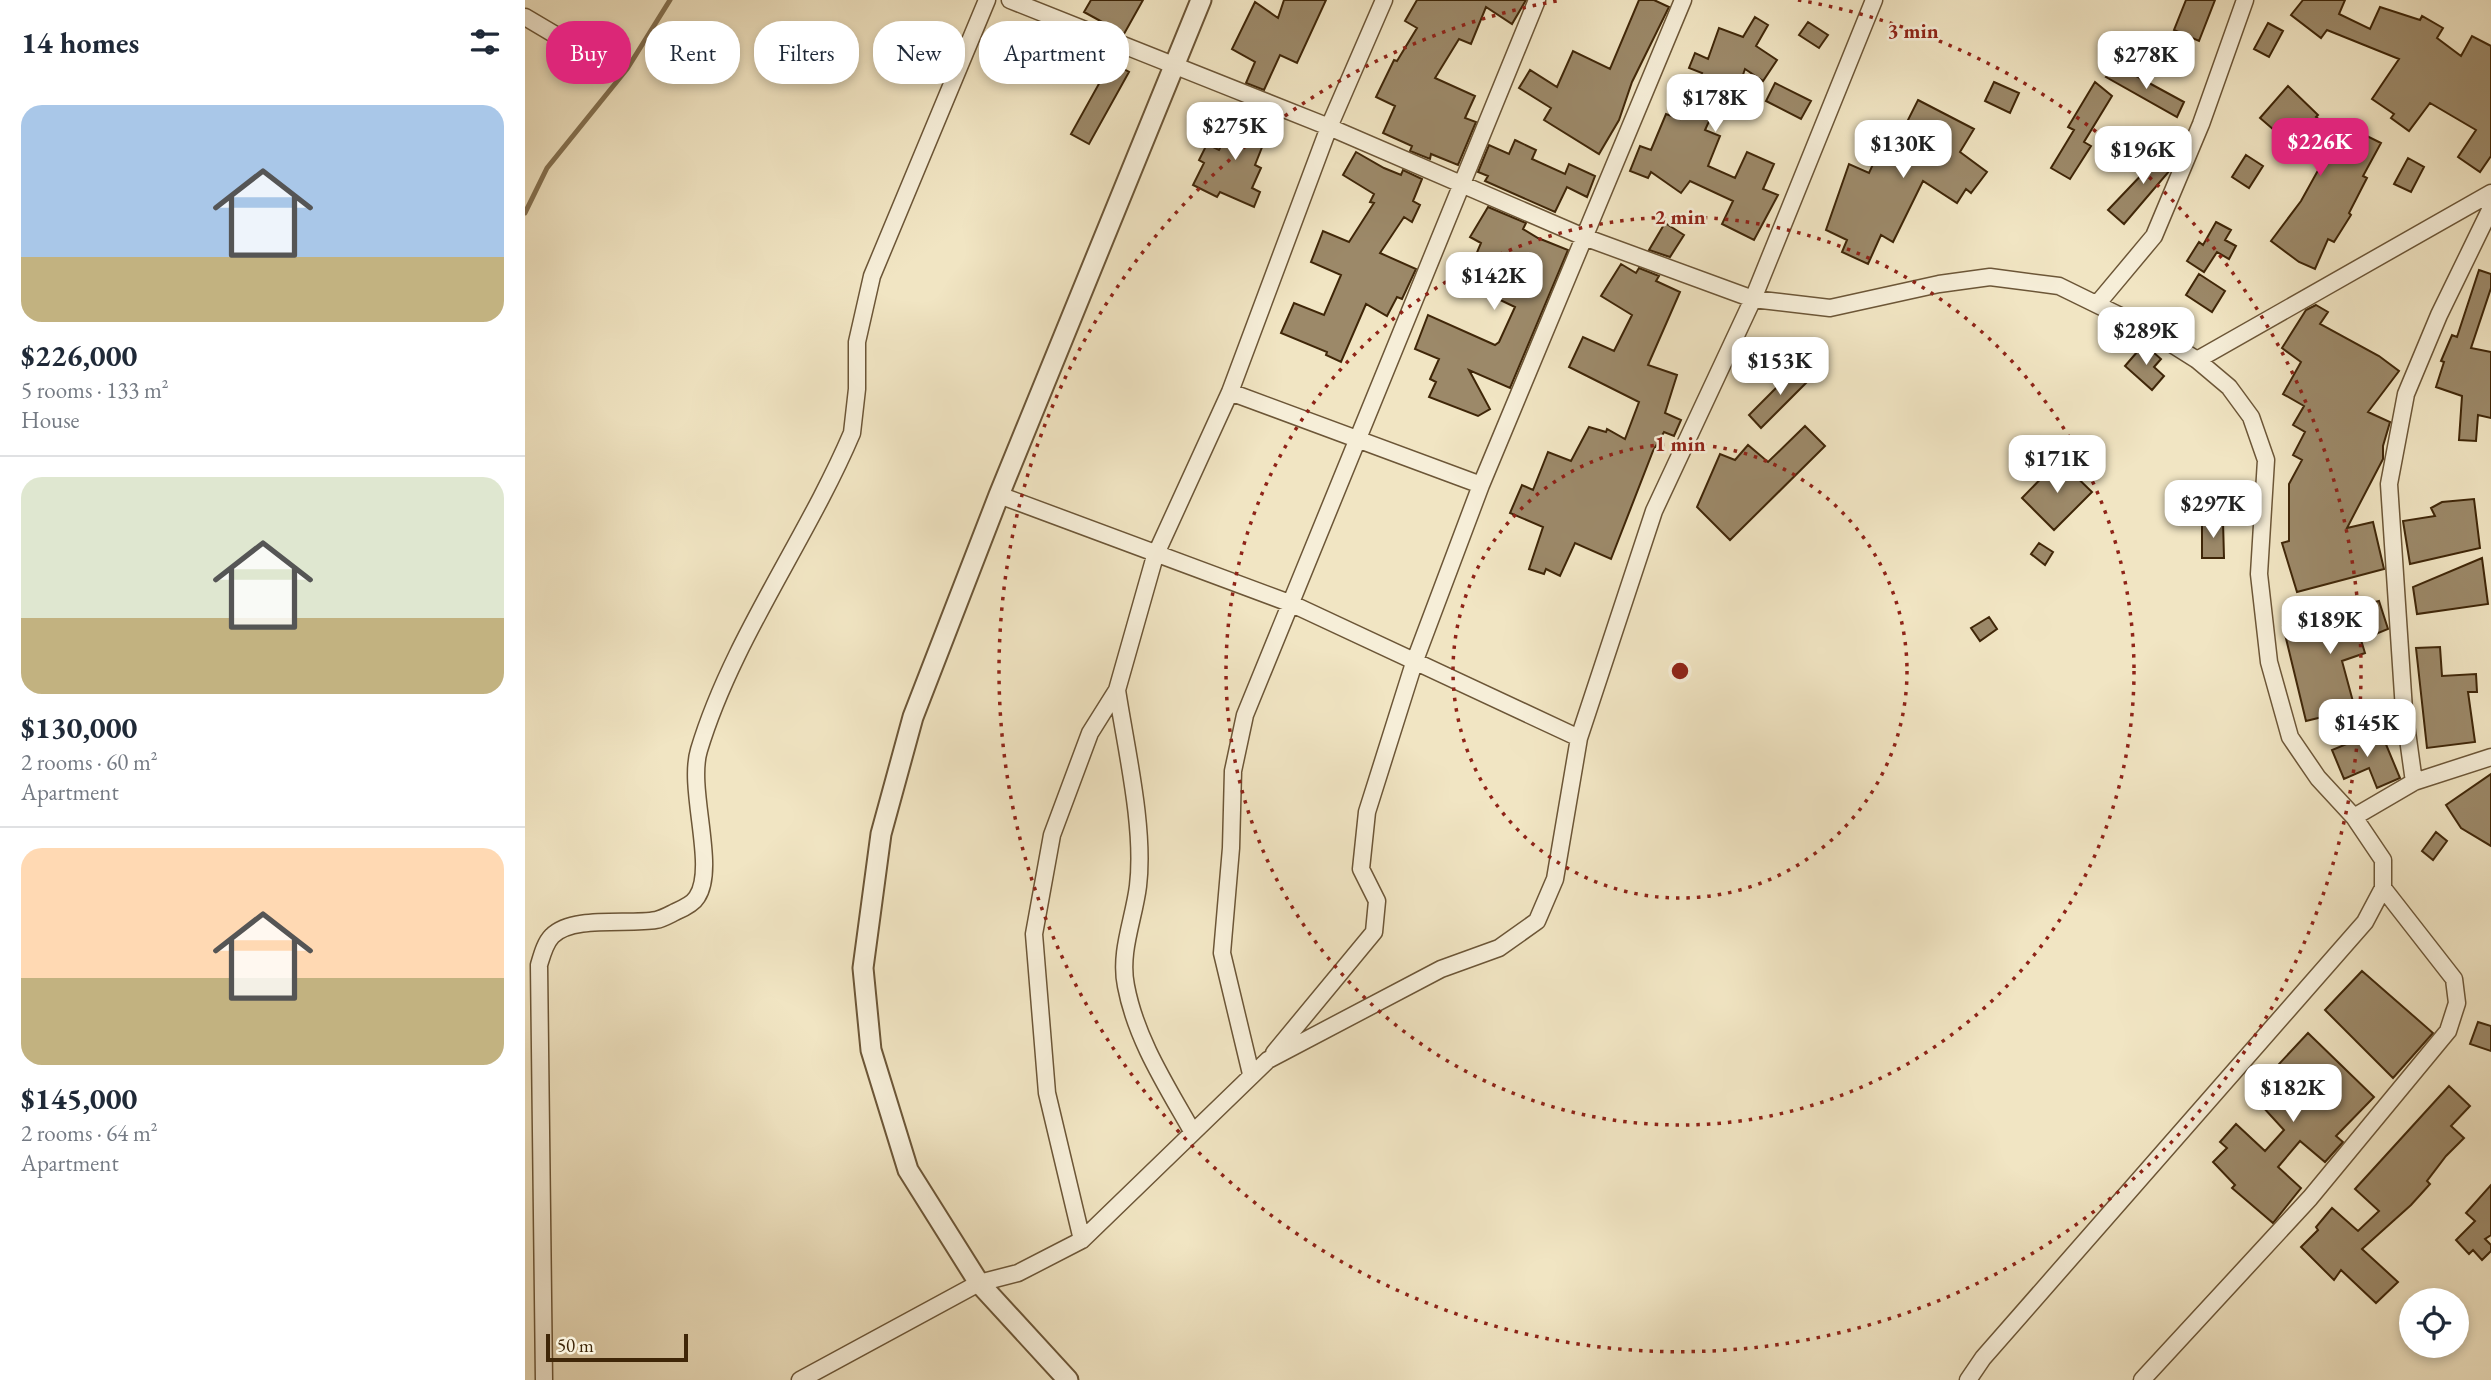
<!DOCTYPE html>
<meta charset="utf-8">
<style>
:root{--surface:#fff;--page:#f2f2f3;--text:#1f2937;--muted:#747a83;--line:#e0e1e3;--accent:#db2777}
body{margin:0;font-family:"EB Garamond",serif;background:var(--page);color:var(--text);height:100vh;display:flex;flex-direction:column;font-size:26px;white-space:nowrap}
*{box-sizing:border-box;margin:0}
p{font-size:23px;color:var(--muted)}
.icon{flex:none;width:38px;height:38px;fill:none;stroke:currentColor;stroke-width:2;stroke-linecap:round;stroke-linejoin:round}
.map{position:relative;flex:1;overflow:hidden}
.panel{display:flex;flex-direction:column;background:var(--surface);width:525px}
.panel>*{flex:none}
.top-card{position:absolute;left:21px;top:21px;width:665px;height:63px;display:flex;gap:14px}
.fabs{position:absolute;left:1874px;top:1288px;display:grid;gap:14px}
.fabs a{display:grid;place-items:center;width:70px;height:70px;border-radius:50%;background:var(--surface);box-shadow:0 4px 10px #0003;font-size:35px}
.scale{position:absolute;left:21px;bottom:18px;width:142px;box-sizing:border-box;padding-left:7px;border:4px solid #3f2608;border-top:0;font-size:19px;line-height:24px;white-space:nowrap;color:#3f2608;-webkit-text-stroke:5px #f6eed8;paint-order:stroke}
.price{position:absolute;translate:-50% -60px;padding:0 16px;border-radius:14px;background:#fff;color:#222;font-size:23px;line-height:46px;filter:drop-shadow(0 2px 4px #0008)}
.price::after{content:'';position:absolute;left:50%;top:42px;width:21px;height:16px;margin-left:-10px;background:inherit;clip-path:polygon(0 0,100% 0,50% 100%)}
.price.active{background:var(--accent);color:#fff}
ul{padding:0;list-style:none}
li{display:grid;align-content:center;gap:14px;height:371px;padding:0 21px}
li+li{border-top:2px solid var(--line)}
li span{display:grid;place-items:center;height:217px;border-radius:21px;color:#555}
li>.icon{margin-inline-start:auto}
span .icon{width:126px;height:126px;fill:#fffc;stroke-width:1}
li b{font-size:30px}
h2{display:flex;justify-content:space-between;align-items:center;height:84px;padding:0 21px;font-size:30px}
.chip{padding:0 24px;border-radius:28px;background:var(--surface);box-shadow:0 4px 10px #0003;font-size:24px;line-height:63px}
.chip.active{background:var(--accent);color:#fff}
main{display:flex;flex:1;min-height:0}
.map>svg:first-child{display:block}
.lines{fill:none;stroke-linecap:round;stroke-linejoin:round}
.stream{stroke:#857252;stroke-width:5}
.building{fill:#9c8969;stroke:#3f2608;stroke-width:2}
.minor-casing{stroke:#6c5637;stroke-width:19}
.tertiary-casing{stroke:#6c5637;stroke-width:23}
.minor{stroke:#f6eed8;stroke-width:16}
.tertiary{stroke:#f6eed8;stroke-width:19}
.ring{fill:none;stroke:#8f2418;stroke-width:3.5;stroke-dasharray:3.5 7}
.centre{fill:#8f2418;stroke:#f6eed8;stroke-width:3.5}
.ring-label{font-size:21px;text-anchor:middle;font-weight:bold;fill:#8f2418;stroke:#f6eed8;stroke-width:5;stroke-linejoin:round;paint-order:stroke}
</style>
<main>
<section class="panel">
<h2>14 homes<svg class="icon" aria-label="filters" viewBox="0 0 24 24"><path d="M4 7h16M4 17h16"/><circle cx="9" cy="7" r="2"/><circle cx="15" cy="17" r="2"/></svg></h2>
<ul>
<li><span style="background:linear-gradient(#a9c7e8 70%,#c2b280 0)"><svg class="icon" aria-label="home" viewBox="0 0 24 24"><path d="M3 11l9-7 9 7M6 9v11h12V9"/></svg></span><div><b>$226,000</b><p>5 rooms · 133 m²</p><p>House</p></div></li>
<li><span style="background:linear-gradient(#dfe7d0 65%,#c2b280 0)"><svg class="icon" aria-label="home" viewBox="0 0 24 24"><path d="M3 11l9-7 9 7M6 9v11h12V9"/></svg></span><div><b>$130,000</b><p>2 rooms · 60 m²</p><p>Apartment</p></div></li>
<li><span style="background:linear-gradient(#ffd9b3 60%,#c2b280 0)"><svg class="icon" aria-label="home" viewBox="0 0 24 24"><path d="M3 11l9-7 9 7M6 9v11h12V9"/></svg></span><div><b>$145,000</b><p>2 rooms · 64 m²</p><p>Apartment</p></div></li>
</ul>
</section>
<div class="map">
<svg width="1966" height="1380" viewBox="0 0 1966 1380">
<rect width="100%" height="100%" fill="#f1e5c3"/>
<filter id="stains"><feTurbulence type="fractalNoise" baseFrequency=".00286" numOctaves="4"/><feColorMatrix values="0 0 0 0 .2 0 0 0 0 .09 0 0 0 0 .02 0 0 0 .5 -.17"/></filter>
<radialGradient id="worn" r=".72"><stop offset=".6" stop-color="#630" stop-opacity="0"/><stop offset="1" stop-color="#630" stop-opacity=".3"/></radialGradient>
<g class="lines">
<path class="stream" d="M0 213 22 168 102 69 145 0"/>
</g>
<path class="building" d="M566 0H618L599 34 559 12Z
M759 0H801L772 63 755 55 739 90 721 83 730 62 707 49 730 2 753 18Z
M892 0H1001L987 24 961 7 946 44 934 39 910 78 950 96 940 118 951 122 933 165 906 154 905 159 885 151 887 146 858 133 870 106 851 97 869 60 872 61 892 28 880 21Z
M1114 0H1129L1144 7 1107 82 1094 120 1074 154 1019 120 1026 108 994 88 1005 70 1032 87 1048 51 1085 69Z
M1661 0H1690L1674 41 1649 30Z
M1778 0H1820L1814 14 1845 29 1855 7 1895 20 1897 16 1918 28 1912 38 1936 56 1947 36 1966 46V156L1955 172 1933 157 1951 130 1905 103 1884 131 1866 118 1869 114 1847 99 1874 59 1802 30 1796 38 1766 15Z
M1230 17 1243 25 1231 46 1252 60 1238 81 1220 69 1210 98 1197 93 1180 130 1195 136 1183 166 1210 178 1222 152 1249 164 1238 189 1253 195 1229 240 1197 224 1208 201 1165 181 1156 193 1126 172 1123 178 1105 171 1115 146 1126 150 1141 114 1155 119 1177 73 1164 68 1170 53 1183 59 1194 28 1218 37Z
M1283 22 1303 35 1294 48 1274 35Z
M1743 23 1758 31 1744 57 1729 49Z
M586 62 604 72 564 144 546 134Z
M1591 65 1659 102 1652 117 1581 77Z
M1469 82 1494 93 1485 113 1460 101Z
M1570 82 1587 96 1559 142 1566 146 1545 179 1526 168 1549 130 1543 127Z
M1250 83 1286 101 1276 119 1241 101Z
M1763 86 1793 115 1791 117 1826 143 1832 131 1856 143 1838 176 1842 178 1824 213 1826 215 1809 242 1803 239 1790 269 1774 262 1746 241 1776 201 1796 165 1752 126 1749 130 1735 118Z
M1393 100 1449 129 1435 152 1462 172 1446 193 1441 189 1432 203 1398 181 1368 242 1356 235 1343 264 1317 252 1322 240 1301 230 1324 164 1344 173 1355 149 1366 154Z
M713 115 730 124 733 116 747 122 730 165 736 168 727 188 735 192 729 207 695 192 692 197 668 185 679 163 674 160 682 144 694 150Z
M990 140 1011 150 1007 159 1040 174 1044 164 1070 176 1062 197 1042 187 1030 212 960 181 963 176 953 172 964 145 984 154Z
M1644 146 1652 153 1646 169 1599 224 1583 210Z
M831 152 859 168 876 175 878 170 897 179 888 201 895 205 887 222 879 217 855 253 891 269 877 299 872 297 862 316 841 304 816 362 801 355 802 352 756 333 769 303 799 315 816 275 786 262 798 231 824 242 849 203 845 202 849 194 818 175Z
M1721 155 1738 166 1724 188 1707 177Z
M1883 158 1899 167 1886 192 1869 184Z
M963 207 1001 223 998 229 1013 238 1043 250 985 388 944 370 965 409 953 416 904 397 911 382 905 379 914 359 890 349 903 315 970 345 974 342 990 307 971 298 975 290 942 276 956 243 945 237Z
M1691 222 1706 230 1700 240 1711 246 1704 259 1692 252 1679 272 1662 261 1674 242 1678 245Z
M1140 223 1159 235 1145 257 1124 250Z
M1096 264 1111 273 1114 268 1134 276 1131 281 1155 292 1123 365 1152 375 1140 413 1156 420 1149 436 1139 432 1128 451 1086 559 1050 543 1035 576 1021 569 1019 574 1004 569 1018 527 985 513 997 485 1008 490 1023 452 1046 461 1064 427 1081 432 1082 429 1100 439 1114 402 1044 367 1058 337 1089 351 1107 315 1076 296Z
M1954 270 1966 274V288L1946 348 1966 352V418L1953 415 1951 441 1934 440 1937 396 1911 387 1919 362 1916 361 1927 335 1932 337Z
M1674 274 1700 291 1687 312 1661 295Z
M1791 305 1803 312 1795 324 1854 356 1874 371 1843 412 1865 422 1858 446V459L1822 528 1848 522 1859 569 1772 592 1757 543 1764 541V484L1777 460 1768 455 1780 432 1768 425 1779 406 1758 394 1776 362 1757 348 1781 310Z
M1619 344 1636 359 1629 367 1639 376 1627 390 1600 366Z
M1273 366 1286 378 1236 428 1224 415Z
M1280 426 1300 446 1205 540 1172 507 1195 454 1210 460 1223 445 1243 462Z
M1534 460 1567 492 1529 530 1497 498Z
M1949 499 1955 548 1885 564 1878 521 1910 516 1906 508 1917 502Z
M1677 521H1698L1699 558H1677Z
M1514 543 1528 552 1520 565 1506 554Z
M1957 558 1963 604 1892 614 1888 587Z
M1854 601 1863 629 1836 640 1840 653 1817 661 1830 709 1781 721 1758 626Z
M1464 617 1472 629 1455 641 1446 628Z
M1915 647 1917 676 1951 674 1952 692H1943L1950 742 1902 748 1891 648Z
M1855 730 1875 778 1852 788 1844 768 1819 779 1807 750Z
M1966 774V846L1936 828 1921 805Z
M1911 832 1922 841 1908 860 1897 851Z
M1837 971 1908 1033 1868 1078 1800 1010Z
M1953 1022 1966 1026V1051L1945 1044Z
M1783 1033 1849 1097 1811 1136 1818 1142 1800 1162 1775 1141 1753 1167 1776 1188 1748 1223 1707 1188 1710 1185 1688 1162 1702 1148 1695 1142 1711 1124 1740 1151 1759 1130 1726 1094Z
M1924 1086 1945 1106 1926 1126 1939 1138 1921 1156 1902 1181 1905 1184 1886 1205 1837 1249 1873 1282 1851 1303 1816 1270 1809 1280 1776 1247 1793 1230 1791 1227 1807 1208 1833 1231 1854 1211 1830 1189Z
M1966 1185V1235L1960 1239 1966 1245V1251L1957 1260 1948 1250 1944 1254 1931 1240 1950 1221 1941 1213Z"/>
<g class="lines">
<defs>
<path id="minor" d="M485 0 804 127 1059 237 1228 299 1305 308 1414 284 1465 277 1534 286 1626 331 1672 360 1704 387 1726 417 1741 460 1734 574 1744 662 1765 737 1793 778 1829 817 1858 860V888L1840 922 1458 1358 1443 1380
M0 17 44 43
M1573 303 1629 236 1676 124 1720 0
M1672 360 1966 193
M705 392 956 485
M474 495 767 604 1054 738
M592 690C601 749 620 828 613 886 609 919 594 952 601 986 611 1039 641 1085 667 1131
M1889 782 1879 710 1864 484 1881 394 1914 315 1966 208
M1829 817 1889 782 1966 757
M749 1053 849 932 852 901 836 869 842 812 889 663 956 485 1158 0
M726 1074 697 953 706 848 708 771 720 715 1012 0
M557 1240 522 1093 509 934 527 835 565 733 592 690 630 556 705 392 804 127 859 0
M19 1380 14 965C17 955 20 943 27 936 47 915 104 925 131 920 137 919 144 915 150 912 157 909 168 904 172 897 192 867 162 789 174 750 207 640 282 539 327 433L332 389V342L347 276 462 0
M275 1380 454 1283 493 1273 557 1240 743 1060 916 969 974 948 1012 921 1030 879 1054 738 1129 511 1228 299 1349 0
M1617 1380 1785 1198 1923 1031 1932 1003 1929 979 1858 888"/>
<path id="tertiary" d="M543 1380 454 1283 383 1170 346 1050 338 968 356 834 388 717 474 495 676 0"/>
</defs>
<use href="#minor" class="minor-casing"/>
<use href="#tertiary" class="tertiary-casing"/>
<use href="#minor" class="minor"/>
<use href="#tertiary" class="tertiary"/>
</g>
<g class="ring">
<circle cx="1155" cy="671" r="227"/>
<circle cx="1155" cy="671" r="454"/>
<path d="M1273 0A681 681 0 1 1 1037 0"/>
</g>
<circle cx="1155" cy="671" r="10" class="centre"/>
<g class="ring-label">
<text x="1388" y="38">3 min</text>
<text x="1155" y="224">2 min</text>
<text x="1155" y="451">1 min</text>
</g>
<rect width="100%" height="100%" filter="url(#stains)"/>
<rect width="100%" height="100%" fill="url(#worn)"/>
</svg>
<div class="fabs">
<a><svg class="icon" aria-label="locate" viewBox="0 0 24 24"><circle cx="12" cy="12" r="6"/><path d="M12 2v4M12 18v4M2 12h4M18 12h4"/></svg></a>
</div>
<div class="scale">50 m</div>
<b class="price" style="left:1621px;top:91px">$278K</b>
<b class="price" style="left:1190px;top:134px">$178K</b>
<b class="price" style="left:710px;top:162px">$275K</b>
<b class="price active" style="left:1795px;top:178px">$226K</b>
<b class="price" style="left:1378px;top:180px">$130K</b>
<b class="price" style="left:1618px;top:186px">$196K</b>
<b class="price" style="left:969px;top:312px">$142K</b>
<b class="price" style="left:1621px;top:367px">$289K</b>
<b class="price" style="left:1255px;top:397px">$153K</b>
<b class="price" style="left:1532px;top:495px">$171K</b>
<b class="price" style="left:1688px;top:540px">$297K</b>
<b class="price" style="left:1805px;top:656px">$189K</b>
<b class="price" style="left:1842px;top:759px">$145K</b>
<b class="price" style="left:1768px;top:1124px">$182K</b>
<div class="top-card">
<a class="chip active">Buy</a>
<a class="chip">Rent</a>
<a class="chip">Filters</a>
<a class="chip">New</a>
<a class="chip">Apartment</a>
</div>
</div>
</main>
